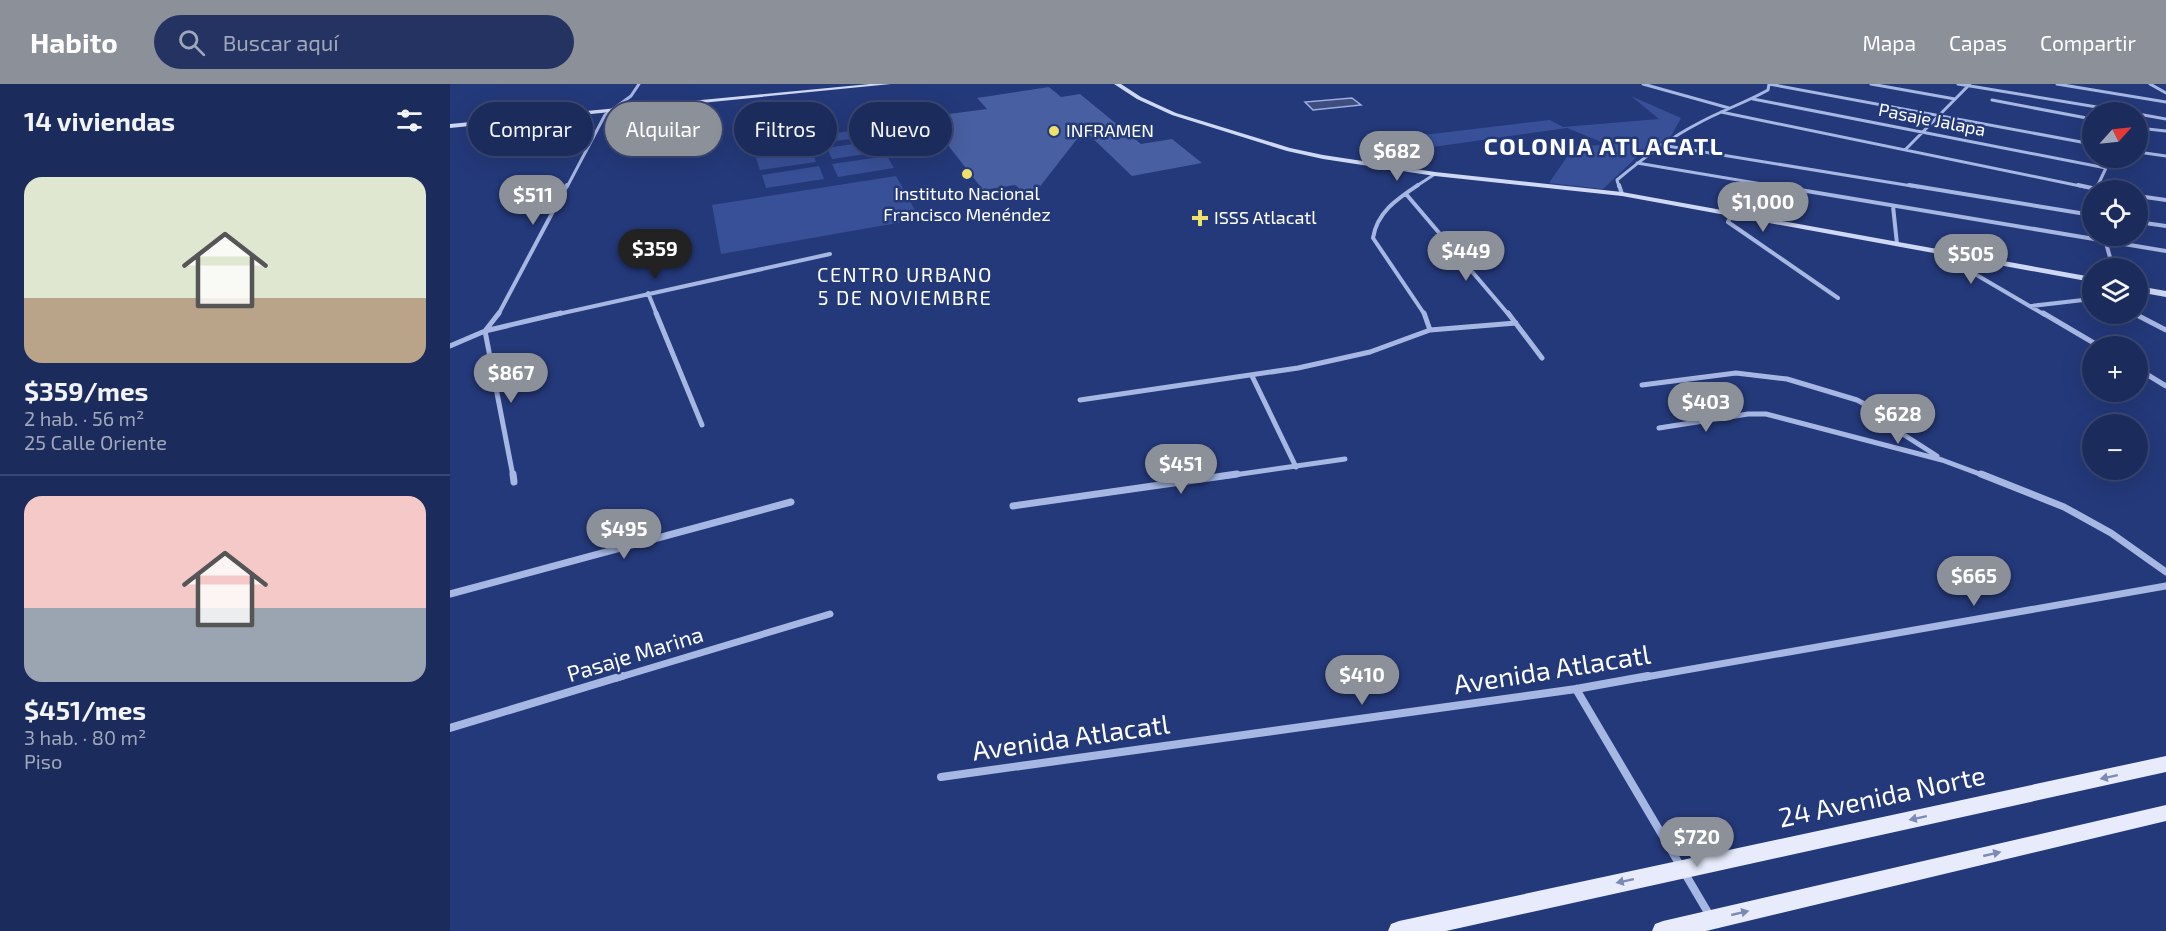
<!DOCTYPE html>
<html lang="es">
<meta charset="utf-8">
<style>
:root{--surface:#1b2b5c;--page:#243362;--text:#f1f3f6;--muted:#a0a7bb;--line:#394772;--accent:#8c9099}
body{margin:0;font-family:"Exo 2",sans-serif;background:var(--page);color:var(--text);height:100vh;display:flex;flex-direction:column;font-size:22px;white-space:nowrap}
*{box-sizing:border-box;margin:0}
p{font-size:20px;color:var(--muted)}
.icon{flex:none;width:33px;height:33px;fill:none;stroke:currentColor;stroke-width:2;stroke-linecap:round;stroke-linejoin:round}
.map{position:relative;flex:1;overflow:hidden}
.panel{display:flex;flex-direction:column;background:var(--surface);width:450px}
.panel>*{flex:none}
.hud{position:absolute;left:18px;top:18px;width:570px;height:54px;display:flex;gap:12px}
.needle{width:39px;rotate:63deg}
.buttons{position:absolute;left:1632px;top:18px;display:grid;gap:12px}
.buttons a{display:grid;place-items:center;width:66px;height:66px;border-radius:50%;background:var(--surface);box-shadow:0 6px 24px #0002,0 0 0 2px var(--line);font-size:30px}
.price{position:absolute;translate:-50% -51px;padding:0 14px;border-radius:21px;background:var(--accent);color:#fff;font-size:20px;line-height:39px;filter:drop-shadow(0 2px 3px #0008)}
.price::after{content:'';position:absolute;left:50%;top:36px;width:18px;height:14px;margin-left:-9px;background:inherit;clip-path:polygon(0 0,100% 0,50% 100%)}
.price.selected{background:#222;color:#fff}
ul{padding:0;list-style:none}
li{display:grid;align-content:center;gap:12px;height:318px;padding:0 24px}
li+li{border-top:2px solid var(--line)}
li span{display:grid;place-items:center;height:186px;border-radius:18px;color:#555}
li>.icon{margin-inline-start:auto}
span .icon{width:108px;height:108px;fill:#fffc;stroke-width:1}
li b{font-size:26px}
h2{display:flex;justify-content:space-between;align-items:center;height:72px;padding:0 24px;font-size:26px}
.pill{padding:0 21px;border-radius:27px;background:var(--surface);box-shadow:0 6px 24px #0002,0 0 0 2px var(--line);font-size:21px;line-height:54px}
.pill.selected{background:var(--accent);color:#fff}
header{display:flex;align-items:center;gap:36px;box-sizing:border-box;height:84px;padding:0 30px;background:var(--accent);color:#fff}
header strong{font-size:28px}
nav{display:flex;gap:33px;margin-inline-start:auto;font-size:21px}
.search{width:420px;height:54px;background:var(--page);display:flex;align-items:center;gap:15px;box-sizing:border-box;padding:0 21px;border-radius:33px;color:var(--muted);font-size:22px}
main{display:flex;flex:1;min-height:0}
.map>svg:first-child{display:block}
.green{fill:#385097}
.water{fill:#3e4d7d;stroke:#9bafe5;stroke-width:1.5}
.building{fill:#485fa1}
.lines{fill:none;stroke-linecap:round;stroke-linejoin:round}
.street-far4{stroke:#a7b7e4;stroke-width:3}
.street-far3{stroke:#a7b7e4;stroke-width:4}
.street-far2{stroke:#a7b7e4;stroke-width:5}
.street-far1{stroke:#a7b7e4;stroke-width:7}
.street{stroke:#a7b7e4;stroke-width:8}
.secondary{fill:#d0d9f4;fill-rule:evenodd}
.primary{fill:#e7ebfc;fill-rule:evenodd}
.oneway{fill:#7c89b4}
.poi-dot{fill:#eee26b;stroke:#24397a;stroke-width:2}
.labels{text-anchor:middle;stroke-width:5;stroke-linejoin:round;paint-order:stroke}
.far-street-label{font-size:18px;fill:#fff;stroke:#24397a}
.far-poi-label{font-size:18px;fill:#fff;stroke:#24397a;text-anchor:start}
.far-neighbourhood-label{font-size:20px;letter-spacing:1.5px;fill:#fff;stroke:#24397a}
.street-label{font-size:22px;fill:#fff;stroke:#24397a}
.far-district-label{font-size:24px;font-weight:bold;letter-spacing:1.5px;fill:#fff;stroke:#24397a}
.near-street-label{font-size:27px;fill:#fff;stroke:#24397a}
</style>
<header>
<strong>Habito</strong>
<div class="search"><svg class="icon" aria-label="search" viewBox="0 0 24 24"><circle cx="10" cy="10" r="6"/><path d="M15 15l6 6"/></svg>Buscar aquí</div>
<nav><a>Mapa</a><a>Capas</a><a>Compartir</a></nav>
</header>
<main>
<section class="panel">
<h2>14 viviendas<svg class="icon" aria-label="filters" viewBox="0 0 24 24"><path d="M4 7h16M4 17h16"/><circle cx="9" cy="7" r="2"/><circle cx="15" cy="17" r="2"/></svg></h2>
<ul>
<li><span style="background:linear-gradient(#dfe7d0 65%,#b9a48a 0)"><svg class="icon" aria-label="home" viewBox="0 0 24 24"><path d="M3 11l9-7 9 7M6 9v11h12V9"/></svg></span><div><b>$359/mes</b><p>2 hab. · 56 m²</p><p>25 Calle Oriente</p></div></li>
<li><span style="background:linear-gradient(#f6c9c9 60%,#9aa5b1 0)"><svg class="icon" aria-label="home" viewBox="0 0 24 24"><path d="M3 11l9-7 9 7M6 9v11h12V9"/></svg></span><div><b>$451/mes</b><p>3 hab. · 80 m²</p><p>Piso</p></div></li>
</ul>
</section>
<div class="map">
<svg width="1716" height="847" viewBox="0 0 1716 847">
<rect width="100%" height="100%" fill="#24397a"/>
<path class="green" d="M1181 12 1231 34 1221 52 1189 71 1153 105 1099 99 1119 70 1095 51 1112 62 1159 61 1117 44 983 63 965 52 1100 36 1113 43 1209 35Z
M420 44 424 52 370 59 366 52Z
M429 56 436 67 382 75 377 64Z
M361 66 366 78 310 86 306 74Z
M437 72 444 84 388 93 382 80Z
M369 82 374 95 316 104 312 91Z
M446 92 470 135 271 170 262 121Z"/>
<path class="water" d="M902 14 911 21 863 26 855 18Z"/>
<path class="building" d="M599 3 611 13 630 10 691 60 722 55 752 79 682 92 634 46 581 114 565 101 533 106 476 33 537 25 527 14Z"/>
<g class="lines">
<path class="street-far4" d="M1193 0 1279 24
M1319 0 1642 60
M1421 0 1505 15
M1508 0 1677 28
M1607 0 1716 18
M1700 0 1716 9
M1303 15 1656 84
M1542 16 1642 35
M1271 28 1635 103
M1688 30 1716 35
M1688 44 1716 47
M1211 61 1468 103
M1455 66 1520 0
M1688 68 1716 72
M1187 79 1330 103
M117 103 155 31 181 12 189 0
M965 103 985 90
M1169 103 1167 96C1192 75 1218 55 1247 40 1270 27 1295 19 1318 6L1319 0
M1647 103 1656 84 1668 74"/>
<path class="street-far3" d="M968 101C947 115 927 128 923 154L975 231
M1169 101 1172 110
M1321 101 1716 167
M1459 101 1642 131
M1628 101 1651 106
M1646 106 1648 101
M956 110 1059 231
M1688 112 1716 116
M1443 122 1447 160
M1282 130 1278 138 1388 214
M1688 138 1716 142
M1654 152 1663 184
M1503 171 1513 183 1595 231
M198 209 207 231
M1581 222 1642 215
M48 231 117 101
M104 231 380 170"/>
<path class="street-far2" d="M206 229 252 341
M1058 229 1092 274
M1593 229 1649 262
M1685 230 1716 246
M980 246 1066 239
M0 262 35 247 49 229
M1688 285 1716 302
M802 292 846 383
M1192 301 1286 289 1337 295 1407 316 1420 323 1448 347 1487 372
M630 316 848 284 920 268 980 246 974 229
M1209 344 1298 330H1316L1492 376 1535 392
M63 392 35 247 111 229
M777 392 895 375"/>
<path class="street-far1" d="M63 390 64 398
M1531 390 1614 423 1661 449 1716 488
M563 422 787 390
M0 510 341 418
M167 594 380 530
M1190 594 1716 502"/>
<path class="street" d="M1126 605 1260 832
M0 644 172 592
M491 693 1126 605 1198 592"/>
<path class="secondary" d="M420 0H441L0 44V40Z
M664 0H671L691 13 726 29 840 64 873 71 985 88 1172 108 1642 193V198L1172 112 985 92 873 75 837 67 722 31 687 15Z
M1688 202 1716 207V213L1688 208Z"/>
<path class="primary" d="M1716 672V688L996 847H938L941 840 949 837Z
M1716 721V737L1256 847H1202L1205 840 1213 837Z"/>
</g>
<defs><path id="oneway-solid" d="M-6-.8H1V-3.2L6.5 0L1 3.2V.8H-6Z" transform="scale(1.5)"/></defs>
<g class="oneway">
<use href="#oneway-solid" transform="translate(1659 693) rotate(168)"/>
<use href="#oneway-solid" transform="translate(1468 734) rotate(168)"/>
<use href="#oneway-solid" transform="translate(1542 770) rotate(-13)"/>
<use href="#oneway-solid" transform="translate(1175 797) rotate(168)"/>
<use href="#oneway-solid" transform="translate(1290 829) rotate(-13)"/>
</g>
<g class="poi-dot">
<circle cx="604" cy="47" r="6"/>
<circle cx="517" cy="90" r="6"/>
<path d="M747 125h6v6h6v6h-6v6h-6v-6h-6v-6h6z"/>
</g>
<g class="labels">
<g class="far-street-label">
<text transform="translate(1482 36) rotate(11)" y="6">Pasaje Jalapa</text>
</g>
<g class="far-poi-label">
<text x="616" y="53">INFRAMEN</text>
<text x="517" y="116" text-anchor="middle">Instituto Nacional<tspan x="517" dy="21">Francisco Menéndez</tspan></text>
<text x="764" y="140">ISSS Atlacatl</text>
</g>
<g class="far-neighbourhood-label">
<text x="455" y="198">CENTRO URBANO<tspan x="455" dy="23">5 DE NOVIEMBRE</tspan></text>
</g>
<g class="street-label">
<text transform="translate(185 570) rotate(-17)" y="8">Pasaje Marina</text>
</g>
<g class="far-district-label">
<text x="1154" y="71">COLONIA ATLACATL</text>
</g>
<g class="near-street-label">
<text transform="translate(1102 586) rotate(-9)" y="9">Avenida Atlacatl</text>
<text transform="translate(621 654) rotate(-8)" y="9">Avenida Atlacatl</text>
<text transform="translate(1432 713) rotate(-12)" y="9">24 Avenida Norte</text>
</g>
</g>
</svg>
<div class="buttons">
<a><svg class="needle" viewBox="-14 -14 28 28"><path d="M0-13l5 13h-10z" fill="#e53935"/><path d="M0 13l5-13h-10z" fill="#a0a7bb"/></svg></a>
<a><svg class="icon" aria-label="locate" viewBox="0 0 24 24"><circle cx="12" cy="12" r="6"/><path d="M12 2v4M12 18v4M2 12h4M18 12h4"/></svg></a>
<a><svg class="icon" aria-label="layers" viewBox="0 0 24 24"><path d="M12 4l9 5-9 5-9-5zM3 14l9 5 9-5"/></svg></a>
<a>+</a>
<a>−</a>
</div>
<b class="price" style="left:947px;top:98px">$682</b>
<b class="price" style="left:83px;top:142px">$511</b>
<b class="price" style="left:1313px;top:149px">$1,000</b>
<b class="price selected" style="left:205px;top:196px">$359</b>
<b class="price" style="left:1016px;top:198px">$449</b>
<b class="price" style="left:1521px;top:201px">$505</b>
<b class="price" style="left:61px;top:320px">$867</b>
<b class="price" style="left:1256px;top:349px">$403</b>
<b class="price" style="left:1448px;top:361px">$628</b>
<b class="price" style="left:731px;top:411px">$451</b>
<b class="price" style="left:174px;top:476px">$495</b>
<b class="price" style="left:1524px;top:523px">$665</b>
<b class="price" style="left:912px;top:622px">$410</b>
<b class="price" style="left:1247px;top:784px">$720</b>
<div class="hud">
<a class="pill">Comprar</a>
<a class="pill selected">Alquilar</a>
<a class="pill">Filtros</a>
<a class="pill">Nuevo</a>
</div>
</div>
</main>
